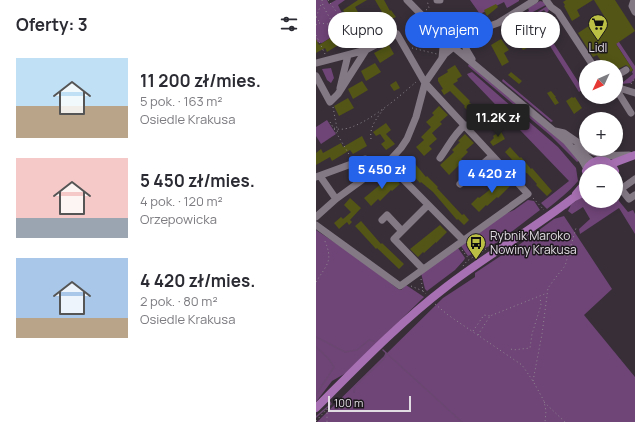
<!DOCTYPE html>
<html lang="pl">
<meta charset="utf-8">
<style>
:root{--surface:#fff;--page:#f7f7f7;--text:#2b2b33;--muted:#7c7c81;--accent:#2563eb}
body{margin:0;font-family:Manrope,sans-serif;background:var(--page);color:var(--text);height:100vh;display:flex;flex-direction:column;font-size:15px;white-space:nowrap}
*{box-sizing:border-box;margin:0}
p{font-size:13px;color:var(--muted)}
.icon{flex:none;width:22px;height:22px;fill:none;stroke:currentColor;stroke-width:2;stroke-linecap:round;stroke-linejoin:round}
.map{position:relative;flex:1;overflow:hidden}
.sheet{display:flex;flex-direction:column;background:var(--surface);width:316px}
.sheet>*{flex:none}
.top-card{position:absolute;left:12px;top:12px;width:247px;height:36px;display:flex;gap:8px}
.needle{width:26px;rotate:226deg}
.controls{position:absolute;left:263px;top:60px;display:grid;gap:8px}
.controls a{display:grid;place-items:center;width:44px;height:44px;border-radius:50%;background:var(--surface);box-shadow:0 2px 10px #0003;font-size:20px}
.scale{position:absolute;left:12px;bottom:10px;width:83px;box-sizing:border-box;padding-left:4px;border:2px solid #e1dbe2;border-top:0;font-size:11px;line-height:14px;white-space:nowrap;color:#e1dbe2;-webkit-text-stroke:3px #1c181c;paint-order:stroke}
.price{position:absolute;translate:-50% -34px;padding:0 9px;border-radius:4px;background:var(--accent);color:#fff;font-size:13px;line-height:26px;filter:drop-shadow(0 1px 2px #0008)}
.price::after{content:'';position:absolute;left:50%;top:24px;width:12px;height:9px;margin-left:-6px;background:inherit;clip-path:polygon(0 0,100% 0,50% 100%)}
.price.on{background:#222;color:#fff}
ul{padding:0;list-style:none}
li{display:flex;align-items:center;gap:12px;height:100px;padding:0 16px}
li span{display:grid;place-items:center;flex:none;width:112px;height:80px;border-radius:0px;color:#555}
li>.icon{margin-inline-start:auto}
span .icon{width:48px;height:48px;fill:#fffc;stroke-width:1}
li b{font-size:17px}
h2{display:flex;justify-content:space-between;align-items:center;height:48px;padding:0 16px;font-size:17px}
.pill{padding:0 14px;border-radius:18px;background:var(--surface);box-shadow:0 2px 10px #0003;font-size:14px;line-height:36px}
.pill.on{background:var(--accent);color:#fff}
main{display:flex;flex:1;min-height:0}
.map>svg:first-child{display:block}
.green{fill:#6f4477}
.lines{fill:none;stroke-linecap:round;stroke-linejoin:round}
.stream{stroke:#6a4771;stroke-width:1.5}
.building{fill:#525515}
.path{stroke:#908991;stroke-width:1;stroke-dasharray:1 3;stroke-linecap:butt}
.minor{stroke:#837985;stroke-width:7}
.major{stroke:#a770b2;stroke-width:8}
.labels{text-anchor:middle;stroke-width:3;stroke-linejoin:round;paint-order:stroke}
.poi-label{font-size:12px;fill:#e1dbe2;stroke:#1c181c}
</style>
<main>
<section class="sheet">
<h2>Oferty: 3<svg class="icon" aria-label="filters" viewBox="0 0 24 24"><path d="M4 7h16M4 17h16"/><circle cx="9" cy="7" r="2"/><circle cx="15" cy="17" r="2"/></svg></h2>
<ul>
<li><span style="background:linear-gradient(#bfe0f5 60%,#b9a48a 0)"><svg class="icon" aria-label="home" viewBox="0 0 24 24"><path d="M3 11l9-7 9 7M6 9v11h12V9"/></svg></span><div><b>11 200 zł/mies.</b><p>5 pok. · 163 m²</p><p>Osiedle Krakusa</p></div></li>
<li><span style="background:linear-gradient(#f6c9c9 75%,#9aa5b1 0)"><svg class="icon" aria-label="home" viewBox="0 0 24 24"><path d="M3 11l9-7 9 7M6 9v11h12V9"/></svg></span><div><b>5 450 zł/mies.</b><p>4 pok. · 120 m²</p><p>Orzepowicka</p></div></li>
<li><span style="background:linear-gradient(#a9c7e8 75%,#b9a48a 0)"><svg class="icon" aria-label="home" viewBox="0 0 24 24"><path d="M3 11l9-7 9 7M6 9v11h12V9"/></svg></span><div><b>4 420 zł/mies.</b><p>2 pok. · 80 m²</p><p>Osiedle Krakusa</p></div></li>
</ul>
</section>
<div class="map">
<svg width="319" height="422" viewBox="0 0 319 422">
<rect width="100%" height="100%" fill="#372e38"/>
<path class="green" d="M0 0H11L13 4 20 0H29L22 5 35 31 26 37 21 34 6 43 0 42Z
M154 0H203V1L191 8 188 2 164 14Z
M224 1 228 2 230 5 213 14 211 12 213 11 212 8Z
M231 6 233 10 231 13 228 10 223 13 225 17 222 19 263 83 267 82 269 85 270 84V86L263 92 215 16Z
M285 15 319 66V78L315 83 305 84 317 74 316 72 317 70 284 19V16Z
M153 64 250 145 264 160 261 162 235 136 152 66Z
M15 68 18 78 15 83 11 80 6 69Z
M156 72 242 147 260 168 262 181C253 192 242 200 231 209L225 203 253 181 153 77 151 74Z
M187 79 237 121 235 122 186 81Z
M11 120 20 134 5 144 0 136V127Z
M300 189 302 191 303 201 312 212 317 210 319 214V234L303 208 264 234 263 229 274 219 267 207 256 214 252 211 255 205 250 209V208L270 194V201H300Z
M212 200 218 201 224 210 182 242 152 256 145 246 182 217 198 210Z
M248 216 296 289 268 315 319 377V422H1L127 298 159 277V273L186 255 188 256 238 219Z
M0 230 42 258 82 289 85 290 90 285 108 297 30 373 16 381 0 402Z
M142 248 149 258 148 260 139 270 111 291 109 289 105 273Z"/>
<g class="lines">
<path class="stream" d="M0 337 29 352 41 350 53 340 58 341
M0 347 12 358 18 367 0 395
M67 350 146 422
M38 392 39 386 68 359 70 353
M0 417 15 404 14 402"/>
</g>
<path class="building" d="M42 0H51L39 7 42 12 38 14 37 13 31 17 27 10Z
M59 0H68L74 11 75 10 77 13 80 17 63 24 59 16 66 12Z
M250 0H277L261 10 264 16 256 21 248 6 249 5 247 2Z
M278 0H299L319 31 300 44 317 70 314 72V68L310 65 300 70V67H289L281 55 277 57 262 33 288 16Z
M180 4 182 7 171 16 168 10Z
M139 13 143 18 152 13 157 20 144 29 138 20 134 23 131 19Z
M215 20 220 28 204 38 211 48 207 50 196 33Z
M41 28 46 36 32 46 29 41 11 52 9 48 0 53V39L3 45 21 34 24 39Z
M185 39 193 50 188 53 193 62 186 66 175 45Z
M73 45 78 54 64 63 58 53Z
M59 63 65 72 50 81 45 71Z
M139 65 146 76 141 79 142 81 137 84 154 101 153 102 164 113 165 112 175 123 170 128 148 107 149 106 134 91 128 95 125 90 127 89 122 81V78L132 72 131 70Z
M195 72 206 81 203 84 192 75Z
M46 81 52 90 37 99 32 89Z
M80 81 84 88 78 91 74 85Z
M235 91 240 97H239L243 103 239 105 231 93Z
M256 97 257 98 259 97 266 108 258 114 250 101Z
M32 98 38 108 23 116 18 106Z
M123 106 132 115 124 122 126 124 116 133 121 139 113 146 116 149 108 156 100 147 108 140 105 137 115 127 110 122 118 115 116 113Z
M70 123 75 130 70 134 79 144 70 150 65 144 69 141 64 134 60 136 57 132Z
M184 130 189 139 177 146 174 142 178 138 177 136 180 134V133Z
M149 134 158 143 150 150 152 152 145 159 147 161 133 175 124 165 138 152 136 150 144 142 142 141Z
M46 136 51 146 37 154 34 150 16 161 14 157 0 165V153L5 149 7 153 25 143 27 147Z
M194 147 204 158 205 157 215 169 216 168 236 191 231 196 220 185 221 184 211 173H210L199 162V163L189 152Z
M95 159 110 177 111 176 122 187 121 188 146 215 148 214 153 220 148 225 142 219 141 220 117 192 105 182 104 183 93 171H94L89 165Z
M76 175 84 184 76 191 75 190 64 201 62 199 55 206 48 198Z
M189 176 196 184 182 198 181 197 171 206 170 205 163 212 155 204 162 197 163 198 171 192Z
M34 198 45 208 34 220 36 222 33 225 31 222 23 229 18 223 25 217 27 219 35 212 28 205Z
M45 221 65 244 66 243 88 264 83 269 61 248 60 249 39 226Z
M124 225 131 232 120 243V242L108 253 107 252 102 257 94 249Z"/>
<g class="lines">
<path class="path" d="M6 0 7 6 27 41 30 49
M12 0 30 25
M110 10 113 8 111 0
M0 17 6 2
M0 17 2 19 3 22
M3 23 30 26 44 21
M0 25 3 23
M0 35 9 54
M96 48 121 54
M315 84 319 78
M17 107 22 134
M14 122 34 156
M18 128C38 137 85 95 100 82
M55 139C53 126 62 117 69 107
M217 198 228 210
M146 250 153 259
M160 252 162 255
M147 266 151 261 170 249
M105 279 107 291 110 294
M0 282C11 264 18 261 8 239
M95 286 107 291
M119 304 132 315 206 365 217 381 228 401 230 411 229 422
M157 331 168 315 174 316
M162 335 174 316 231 293
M195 349 197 350 214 348 216 334 225 305 224 297
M217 381 226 334 232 288 240 277 249 266 260 228
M228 402 249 422
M0 421 11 409V422"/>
<path class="minor" d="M91 0 135 45 250 141 266 160 271 169
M121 0H124
M230 0 235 7 242 12 278 67
M318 0 316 6 319 12
M122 35 127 47 126 58
M153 38 150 49 156 59
M0 63 50 50 81 34 109 83 212 194 84 286 0 225
M0 76 14 102 22 94 50 50
M300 76 310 70
M300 87 319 93
M24 88 32 55
M300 89 315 113
M239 131 248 133 270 148
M260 148 277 162
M271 149C288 158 296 155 313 155
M124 158C133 146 137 135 149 125
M70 162 147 240
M4 176 20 199
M0 177 49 159
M144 184 176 156
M300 185 305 189 313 199 319 195
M305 189 319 179
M0 217 20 199 75 159 85 148 91 139 100 117 109 83 129 54 135 49 171 27 182 23 219 0
M66 220 71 215 86 231
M107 269 78 239 112 205"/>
<path class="major" d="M295 164 319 155
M270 171C276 157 293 157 299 171
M260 194 270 182
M0 408C42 366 83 323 130 287 171 255 216 230 257 198L270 191"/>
</g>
<defs>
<symbol id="supermarket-pin" viewBox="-11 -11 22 30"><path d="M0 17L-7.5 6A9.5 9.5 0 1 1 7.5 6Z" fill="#bbc045" stroke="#1c181c"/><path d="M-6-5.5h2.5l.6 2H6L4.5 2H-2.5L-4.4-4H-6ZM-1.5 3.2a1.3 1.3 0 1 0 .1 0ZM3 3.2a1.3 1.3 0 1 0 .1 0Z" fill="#111"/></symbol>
<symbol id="bus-pin" viewBox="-11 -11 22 30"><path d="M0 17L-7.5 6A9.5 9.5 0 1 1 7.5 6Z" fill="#bbc045" stroke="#1c181c"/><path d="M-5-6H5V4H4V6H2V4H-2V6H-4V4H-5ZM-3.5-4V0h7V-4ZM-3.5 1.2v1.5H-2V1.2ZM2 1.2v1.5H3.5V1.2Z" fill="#111"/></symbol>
</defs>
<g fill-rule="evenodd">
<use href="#supermarket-pin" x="271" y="13" width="22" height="30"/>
<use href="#bus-pin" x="149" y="232" width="22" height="30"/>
</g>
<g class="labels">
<g class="poi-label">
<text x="282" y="52">Lidl</text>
<text x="174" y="240" text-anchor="start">Rybnik Maroko<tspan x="174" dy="14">Nowiny Krakusa</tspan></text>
</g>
</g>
</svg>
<div class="controls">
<a><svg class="needle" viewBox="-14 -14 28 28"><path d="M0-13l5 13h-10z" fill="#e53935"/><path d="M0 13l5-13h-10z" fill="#7c7c81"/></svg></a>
<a>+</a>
<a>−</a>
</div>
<div class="scale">100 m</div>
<b class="price on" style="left:182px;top:138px">11.2K zł</b>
<b class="price" style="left:66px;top:190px">5 450 zł</b>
<b class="price" style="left:176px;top:194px">4 420 zł</b>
<div class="top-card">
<a class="pill">Kupno</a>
<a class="pill on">Wynajem</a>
<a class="pill">Filtry</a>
</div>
</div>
</main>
